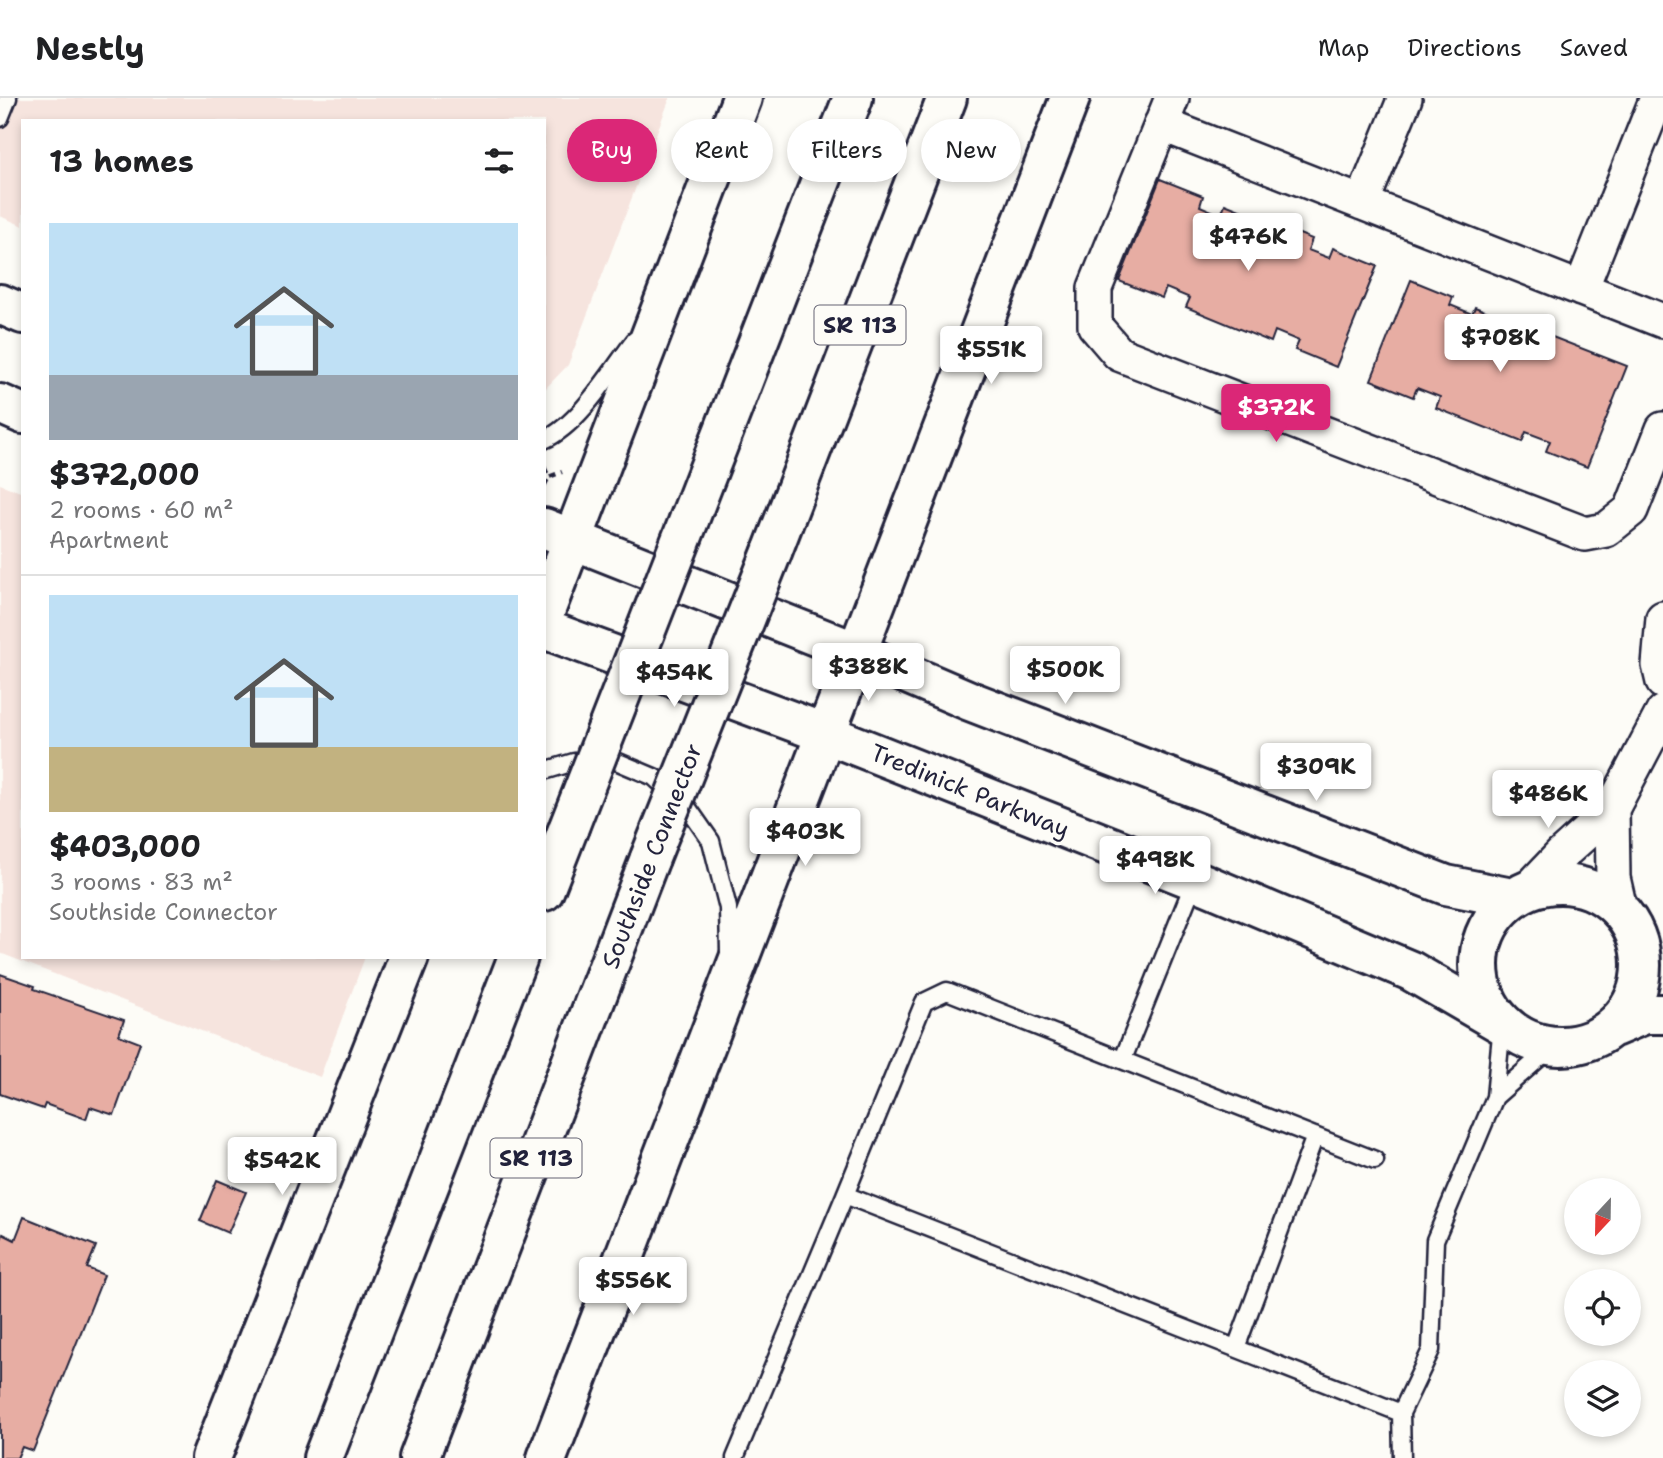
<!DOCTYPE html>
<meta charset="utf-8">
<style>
:root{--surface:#fff;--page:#f2f2f2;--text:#202124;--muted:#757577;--line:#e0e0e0;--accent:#db2777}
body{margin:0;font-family:"Shantell Sans",sans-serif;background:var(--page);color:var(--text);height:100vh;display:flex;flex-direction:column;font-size:26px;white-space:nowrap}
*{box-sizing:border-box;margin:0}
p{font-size:23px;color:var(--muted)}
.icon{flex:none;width:38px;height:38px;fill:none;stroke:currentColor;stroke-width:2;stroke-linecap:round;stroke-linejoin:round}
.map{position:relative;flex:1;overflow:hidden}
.side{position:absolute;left:21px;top:21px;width:525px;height:840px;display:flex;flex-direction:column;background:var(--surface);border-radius:0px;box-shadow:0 4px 10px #0003}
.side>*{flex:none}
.banner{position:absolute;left:567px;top:21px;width:665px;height:63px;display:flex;gap:14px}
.needle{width:46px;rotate:202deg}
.controls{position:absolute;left:1564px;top:1080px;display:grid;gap:14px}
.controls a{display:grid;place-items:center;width:77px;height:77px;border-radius:50%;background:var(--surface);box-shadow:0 4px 10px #0003;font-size:35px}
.price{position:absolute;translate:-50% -60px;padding:0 16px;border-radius:7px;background:#fff;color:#222;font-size:23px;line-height:46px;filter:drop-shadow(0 2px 4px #0008)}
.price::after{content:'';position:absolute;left:50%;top:42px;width:21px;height:16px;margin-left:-10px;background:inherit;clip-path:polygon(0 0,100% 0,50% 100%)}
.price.selected{background:var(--accent);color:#fff}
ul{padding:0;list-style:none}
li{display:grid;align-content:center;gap:14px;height:371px;padding:0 28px}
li+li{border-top:2px solid var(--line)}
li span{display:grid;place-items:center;height:217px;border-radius:0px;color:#555}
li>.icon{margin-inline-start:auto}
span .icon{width:126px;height:126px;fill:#fffc;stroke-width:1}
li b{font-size:30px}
h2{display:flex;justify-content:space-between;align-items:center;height:84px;padding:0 28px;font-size:30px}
.chip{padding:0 24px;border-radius:32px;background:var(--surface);box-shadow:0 4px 10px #0003;font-size:24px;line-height:63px}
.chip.selected{background:var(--accent);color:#fff}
header{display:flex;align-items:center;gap:42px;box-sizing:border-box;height:98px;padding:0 35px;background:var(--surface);border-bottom:2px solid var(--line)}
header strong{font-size:33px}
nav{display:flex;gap:38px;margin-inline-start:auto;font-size:24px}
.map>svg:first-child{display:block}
.built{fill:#f6e4de}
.building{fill:#e7ada3;stroke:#22223b;stroke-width:2}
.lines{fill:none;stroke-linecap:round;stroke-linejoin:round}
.lane-casing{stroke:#22223b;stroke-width:21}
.street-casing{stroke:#22223b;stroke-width:38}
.secondary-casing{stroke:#22223b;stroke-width:44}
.highway-casing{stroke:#22223b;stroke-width:44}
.path{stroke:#22223b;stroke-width:4.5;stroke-dasharray:7 5;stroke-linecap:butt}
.lane{stroke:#fdfcf7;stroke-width:16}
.street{stroke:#fdfcf7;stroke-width:33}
.secondary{stroke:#fdfcf7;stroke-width:38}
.highway{stroke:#fdfcf7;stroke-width:38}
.highway-bridge-casing{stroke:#22223b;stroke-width:44;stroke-linecap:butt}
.highway-bridge{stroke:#fdfcf7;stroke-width:38}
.labels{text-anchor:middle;stroke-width:7;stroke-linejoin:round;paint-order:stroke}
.shield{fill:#fdfcf7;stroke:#646373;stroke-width:2}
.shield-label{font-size:23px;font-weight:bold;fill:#22223b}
.street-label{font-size:24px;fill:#22223b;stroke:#fdfcf7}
</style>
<header>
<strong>Nestly</strong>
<nav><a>Map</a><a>Directions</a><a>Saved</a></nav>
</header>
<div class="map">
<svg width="1663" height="1360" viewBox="0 0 1663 1360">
<rect width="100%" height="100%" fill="#fdfcf7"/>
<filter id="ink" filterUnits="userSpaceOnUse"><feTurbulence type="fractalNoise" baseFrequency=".0143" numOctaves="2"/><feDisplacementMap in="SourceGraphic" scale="14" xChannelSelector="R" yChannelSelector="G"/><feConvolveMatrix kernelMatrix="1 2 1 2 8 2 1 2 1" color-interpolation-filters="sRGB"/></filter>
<g filter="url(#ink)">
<path class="built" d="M0 0H670L568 267 544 292V23H23V128L0 118Z
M0 386 23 395V859H365L320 979 0 855Z"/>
<path class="building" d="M1160 81 1203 98 1200 108 1221 117 1225 106 1312 141 1308 152 1329 160 1333 150 1377 168 1336 269 1295 252 1299 243 1275 233 1271 244 1186 209 1190 200 1166 190 1162 200 1119 183Z
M1411 182 1453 199 1450 207 1472 216 1475 209 1627 268 1587 369 1546 353 1550 343 1526 334 1522 344 1436 310 1440 299 1417 290 1413 299 1371 282Z
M0 876 35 888 34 891 124 922 119 937 140 945 114 1017 90 1009 86 1021 45 1006 43 1011 0 996Z
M217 1082 246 1094 228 1135 200 1123Z
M24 1119 96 1148 87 1170 104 1177 33 1353 22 1349 17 1360H0V1144L3 1136 15 1142Z"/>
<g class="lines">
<defs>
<path id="lane" d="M0 20 8 0
M544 342C580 326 611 273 635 242
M544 673 574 664 616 663 654 679 688 710 711 743 728 810 729 854
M1123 961 1195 782
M1495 999 1553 948
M1375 1062 947 893 924 904 845 1097 1401 1315 1402 1360
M1236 1250 1315 1038
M1401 1315 1431 1252 1435 1142 1495 999 1502 926
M735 1360 845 1097"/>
<path id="street" d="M1172 0 1095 190V228L1119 256 1585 436 1606 432 1631 412 1663 331
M1161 26 1663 223
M1362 105 1405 0
M1581 191 1657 0
M1663 520 1659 567 1663 584
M1612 711 1613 780 1620 811
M1525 795 1561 757 1612 711 1663 614"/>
<path id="secondary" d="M0 206 23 216
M0 306 23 316
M544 430 856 554 970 603 1446 787 1512 800
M544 516 742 0
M544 531 824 635 1195 782 1411 873 1502 926
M1479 867a81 81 0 1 1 162 0a81 81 0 1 1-162 0Z
M1614 929 1645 916H1663
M211 1360 409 859
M547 1360 1070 0"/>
<path id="highway" d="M689 422 853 0
M772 454 947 0
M544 793 569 729
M323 1360 518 859
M419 1360 650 760"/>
</defs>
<use href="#lane" class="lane-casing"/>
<use href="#street" class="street-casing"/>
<use href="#secondary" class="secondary-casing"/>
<use href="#highway" class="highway-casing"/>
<path class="path" d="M544 369 549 379 562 374
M544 388 549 379"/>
<use href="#lane" class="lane"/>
<use href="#street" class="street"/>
<use href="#secondary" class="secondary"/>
<use href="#highway" class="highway"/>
<defs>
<path id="highway-bridge" d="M569 729 689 422
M650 760 772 454"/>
</defs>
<use href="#highway-bridge" class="highway-bridge-casing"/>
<use href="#highway-bridge" class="highway-bridge"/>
</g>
</g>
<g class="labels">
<g class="shield">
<rect x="814.5" y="207.5" width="91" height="39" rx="5"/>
<rect x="490.5" y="1040.5" width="91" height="39" rx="5"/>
</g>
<g class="shield-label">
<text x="860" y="235">SR 113</text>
<text x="536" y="1068">SR 113</text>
</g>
<g class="street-label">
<text transform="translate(970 693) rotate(22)" y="8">Tredinick Parkway</text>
<text transform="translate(652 758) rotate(-69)" y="8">Southside Connector</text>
</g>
</g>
</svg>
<div class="controls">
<a><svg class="needle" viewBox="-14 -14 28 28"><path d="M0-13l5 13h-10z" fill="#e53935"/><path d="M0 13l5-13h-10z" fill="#757577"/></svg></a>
<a><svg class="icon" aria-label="locate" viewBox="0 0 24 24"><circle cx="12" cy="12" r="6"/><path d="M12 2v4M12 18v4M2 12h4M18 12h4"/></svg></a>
<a><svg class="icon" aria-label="layers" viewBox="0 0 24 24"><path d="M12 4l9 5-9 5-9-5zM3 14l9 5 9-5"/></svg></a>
</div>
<b class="price" style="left:1248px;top:175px">$476K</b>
<b class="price" style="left:1500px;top:276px">$708K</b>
<b class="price" style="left:991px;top:288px">$551K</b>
<b class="price selected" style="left:1276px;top:346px">$372K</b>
<b class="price" style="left:868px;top:605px">$388K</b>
<b class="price" style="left:1065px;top:608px">$500K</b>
<b class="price" style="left:674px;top:611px">$454K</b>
<b class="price" style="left:1316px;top:705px">$309K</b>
<b class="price" style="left:1548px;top:732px">$486K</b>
<b class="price" style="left:805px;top:770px">$403K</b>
<b class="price" style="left:1155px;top:798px">$498K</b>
<b class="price" style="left:282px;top:1099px">$542K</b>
<b class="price" style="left:633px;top:1219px">$556K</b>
<div class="banner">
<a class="chip selected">Buy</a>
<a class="chip">Rent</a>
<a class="chip">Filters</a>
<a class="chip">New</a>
</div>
<section class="side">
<h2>13 homes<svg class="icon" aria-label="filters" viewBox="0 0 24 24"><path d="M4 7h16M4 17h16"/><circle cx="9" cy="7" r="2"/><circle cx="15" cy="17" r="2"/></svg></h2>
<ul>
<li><span style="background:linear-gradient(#bfe0f5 70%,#9aa5b1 0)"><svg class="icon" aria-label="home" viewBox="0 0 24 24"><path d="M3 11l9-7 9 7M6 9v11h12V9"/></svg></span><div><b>$372,000</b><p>2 rooms · 60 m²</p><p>Apartment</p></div></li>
<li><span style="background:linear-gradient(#bfe0f5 70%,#c2b280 0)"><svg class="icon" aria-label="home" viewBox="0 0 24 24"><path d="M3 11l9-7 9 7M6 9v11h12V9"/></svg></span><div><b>$403,000</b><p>3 rooms · 83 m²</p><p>Southside Connector</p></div></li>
</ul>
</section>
</div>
